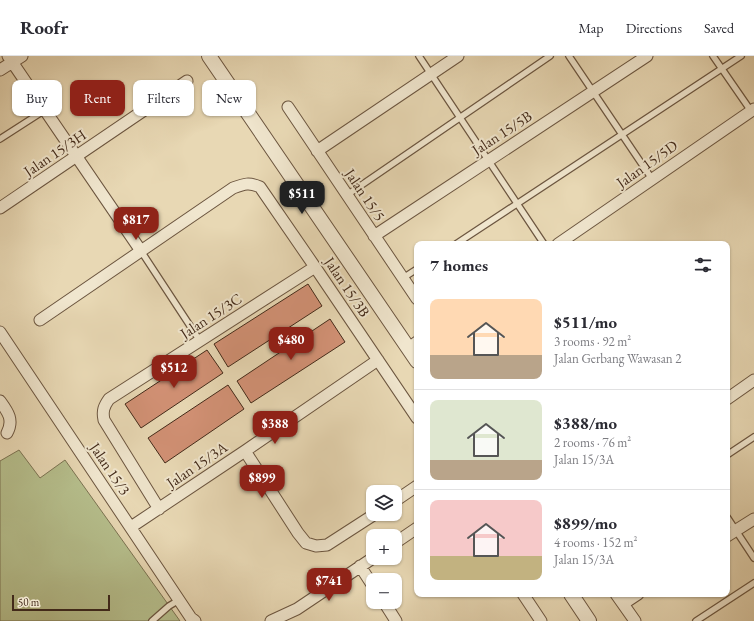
<!DOCTYPE html>
<meta charset="utf-8">
<style>
:root{--surface:#fff;--page:#f7f7f7;--text:#2b2b33;--muted:#7c7c81;--line:#e1e1e2;--accent:#8f2418}
body{margin:0;font-family:"EB Garamond",serif;background:var(--page);color:var(--text);height:100vh;display:flex;flex-direction:column;font-size:15px;white-space:nowrap}
*{box-sizing:border-box;margin:0}
p{font-size:13px;color:var(--muted)}
.icon{flex:none;width:22px;height:22px;fill:none;stroke:currentColor;stroke-width:2;stroke-linecap:round;stroke-linejoin:round}
.map{position:relative;flex:1;overflow:hidden}
.sheet{position:absolute;left:414px;top:185px;width:316px;height:356px;display:flex;flex-direction:column;background:var(--surface);border-radius:8px;box-shadow:0 1px 3px #0004}
.sheet>*{flex:none}
.banner{position:absolute;left:12px;top:24px;width:342px;height:36px;display:flex;gap:8px}
.tools{position:absolute;left:366px;top:429px;display:grid;gap:8px}
.tools a{display:grid;place-items:center;width:36px;height:36px;border-radius:8px;background:var(--surface);box-shadow:0 1px 3px #0004;font-size:20px}
.scale{position:absolute;left:12px;bottom:10px;width:98px;box-sizing:border-box;padding-left:4px;border:2px solid #432a19;border-top:0;font-size:11px;line-height:14px;white-space:nowrap;color:#432a19;-webkit-text-stroke:3px #f0e6ce;paint-order:stroke}
.price{position:absolute;translate:-50% -34px;padding:0 9px;border-radius:8px;background:var(--accent);color:#fff;font-size:13px;line-height:26px;filter:drop-shadow(0 1px 2px #0008)}
.price::after{content:'';position:absolute;left:50%;top:24px;width:12px;height:9px;margin-left:-6px;background:inherit;clip-path:polygon(0 0,100% 0,50% 100%)}
.price.selected{background:#222;color:#fff}
ul{padding:0;list-style:none}
li{display:flex;align-items:center;gap:12px;height:100px;padding:0 16px}
li+li{border-top:1px solid var(--line)}
li span{display:grid;place-items:center;flex:none;width:112px;height:80px;border-radius:8px;color:#555}
li>.icon{margin-inline-start:auto}
span .icon{width:48px;height:48px;fill:#fffc;stroke-width:1}
li b{font-size:17px}
h2{display:flex;justify-content:space-between;align-items:center;height:48px;padding:0 16px;font-size:17px}
.pill{padding:0 14px;border-radius:8px;background:var(--surface);box-shadow:0 1px 3px #0004;font-size:14px;line-height:36px}
.pill.selected{background:var(--accent);color:#fff}
header{display:flex;align-items:center;gap:24px;box-sizing:border-box;height:56px;padding:0 20px;background:var(--surface);border-bottom:1px solid var(--line)}
header strong{font-size:19px}
nav{display:flex;gap:22px;margin-inline-start:auto;font-size:14px}
.map>svg:first-child{display:block}
.green{fill:#b6bf8d;stroke:#7c7453}
.building{fill:#d29175;stroke:#432a19}
.lines{fill:none;stroke-linecap:round;stroke-linejoin:round}
.service-casing{stroke:#6c5640;stroke-width:8}
.minor-casing{stroke:#6c5640;stroke-width:13}
.tertiary-casing{stroke:#6c5640;stroke-width:16}
.service{stroke:#f0e6ce;stroke-width:5.5}
.minor{stroke:#f0e6ce;stroke-width:11}
.tertiary{stroke:#f0e6ce;stroke-width:14}
.labels{text-anchor:middle;stroke-width:4;stroke-linejoin:round;paint-order:stroke}
.street-label{font-size:15px;fill:#432a19;stroke:#f0e6ce}
</style>
<header>
<strong>Roofr</strong>
<nav><a>Map</a><a>Directions</a><a>Saved</a></nav>
</header>
<div class="map">
<svg width="754" height="565" viewBox="0 0 754 565">
<rect width="100%" height="100%" fill="#e8d8b4"/>
<filter id="stains"><feTurbulence type="fractalNoise" baseFrequency=".005" numOctaves="4"/><feColorMatrix values="0 0 0 0 .2 0 0 0 0 .09 0 0 0 0 .02 0 0 0 .5 -.17"/></filter>
<radialGradient id="worn" r=".72"><stop offset=".6" stop-color="#630" stop-opacity="0"/><stop offset="1" stop-color="#630" stop-opacity=".3"/></radialGradient>
<path class="green" d="M19 394 40 422 65 404 180 565H0V405Z"/>
<path class="building" d="M308 228 322 250 228 311 214 288Z
M330 263 345 286 251 347 237 325Z
M207 294 223 317 141 372 125 348Z
M228 329 244 353 165 407 148 382Z"/>
<g class="lines">
<defs>
<path id="service" d="M419 0 544 188
M569 0 652 123
M713 0 751 55
M0 83 45 54
M347 139 550 0
M456 188 741 0
M141 195 200 285
M403 222 417 213
M727 399 754 381
M727 461 754 502
M152 565 169 550 179 544
M696 565 754 527"/>
<path id="minor" d="M8 0 141 195
M0 14 22 0
M288 51 417 243
M317 95 458 0
M0 152 187 25
M374 180 647 0
M558 188 754 53
M40 264 233 132C244 128 249 126 260 131L315 211 417 362
M0 276 191 562 195 565
M409 292 417 286
M727 343 754 324
M0 345C8 356 14 364 7 377
M245 395 298 477 306 487 316 490 327 489 375 458
M395 445 417 430
M159 453 104 364C102 355 104 350 109 343L315 211
M131 471 245 395 378 304
M727 480 754 463
M395 487 417 472
M360 510 373 530
M523 538 541 565
M616 538 635 565
M384 546 396 565
M623 548 638 538
M271 565 297 553 373 502"/>
<path id="tertiary" d="M209 0 417 305
M571 538 589 565"/>
</defs>
<use href="#service" class="service-casing"/>
<use href="#minor" class="minor-casing"/>
<use href="#tertiary" class="tertiary-casing"/>
<use href="#service" class="service"/>
<use href="#minor" class="minor"/>
<use href="#tertiary" class="tertiary"/>
</g>
<g class="labels">
<g class="street-label">
<text transform="translate(502 77) rotate(-33)" y="5">Jalan 15/5B</text>
<text transform="translate(55 97) rotate(-34)" y="5">Jalan 15/3H</text>
<text transform="translate(647 108) rotate(-35)" y="5">Jalan 15/5D</text>
<text transform="translate(365 139) rotate(56)" y="5">Jalan 15/5</text>
<text transform="translate(347 231) rotate(56)" y="5">Jalan 15/3B</text>
<text transform="translate(211 260) rotate(-33)" y="5">Jalan 15/3C</text>
<text transform="translate(197 409) rotate(-34)" y="5">Jalan 15/3A</text>
<text transform="translate(110 413) rotate(56)" y="5">Jalan 15/3</text>
</g>
</g>
<rect width="100%" height="100%" filter="url(#stains)"/>
<rect width="100%" height="100%" fill="url(#worn)"/>
</svg>
<div class="tools">
<a><svg class="icon" aria-label="layers" viewBox="0 0 24 24"><path d="M12 4l9 5-9 5-9-5zM3 14l9 5 9-5"/></svg></a>
<a>+</a>
<a>−</a>
</div>
<div class="scale">50 m</div>
<b class="price selected" style="left:302px;top:159px">$511</b>
<b class="price" style="left:136px;top:185px">$817</b>
<b class="price" style="left:291px;top:305px">$480</b>
<b class="price" style="left:174px;top:333px">$512</b>
<b class="price" style="left:275px;top:389px">$388</b>
<b class="price" style="left:262px;top:443px">$899</b>
<b class="price" style="left:329px;top:546px">$741</b>
<div class="banner">
<a class="pill">Buy</a>
<a class="pill selected">Rent</a>
<a class="pill">Filters</a>
<a class="pill">New</a>
</div>
<section class="sheet">
<h2>7 homes<svg class="icon" aria-label="filters" viewBox="0 0 24 24"><path d="M4 7h16M4 17h16"/><circle cx="9" cy="7" r="2"/><circle cx="15" cy="17" r="2"/></svg></h2>
<ul>
<li><span style="background:linear-gradient(#ffd9b3 70%,#b9a48a 0)"><svg class="icon" aria-label="home" viewBox="0 0 24 24"><path d="M3 11l9-7 9 7M6 9v11h12V9"/></svg></span><div><b>$511/mo</b><p>3 rooms · 92 m²</p><p>Jalan Gerbang Wawasan 2</p></div></li>
<li><span style="background:linear-gradient(#dfe7d0 75%,#b9a48a 0)"><svg class="icon" aria-label="home" viewBox="0 0 24 24"><path d="M3 11l9-7 9 7M6 9v11h12V9"/></svg></span><div><b>$388/mo</b><p>2 rooms · 76 m²</p><p>Jalan 15/3A</p></div></li>
<li><span style="background:linear-gradient(#f6c9c9 70%,#c2b280 0)"><svg class="icon" aria-label="home" viewBox="0 0 24 24"><path d="M3 11l9-7 9 7M6 9v11h12V9"/></svg></span><div><b>$899/mo</b><p>4 rooms · 152 m²</p><p>Jalan 15/3A</p></div></li>
</ul>
</section>
</div>
